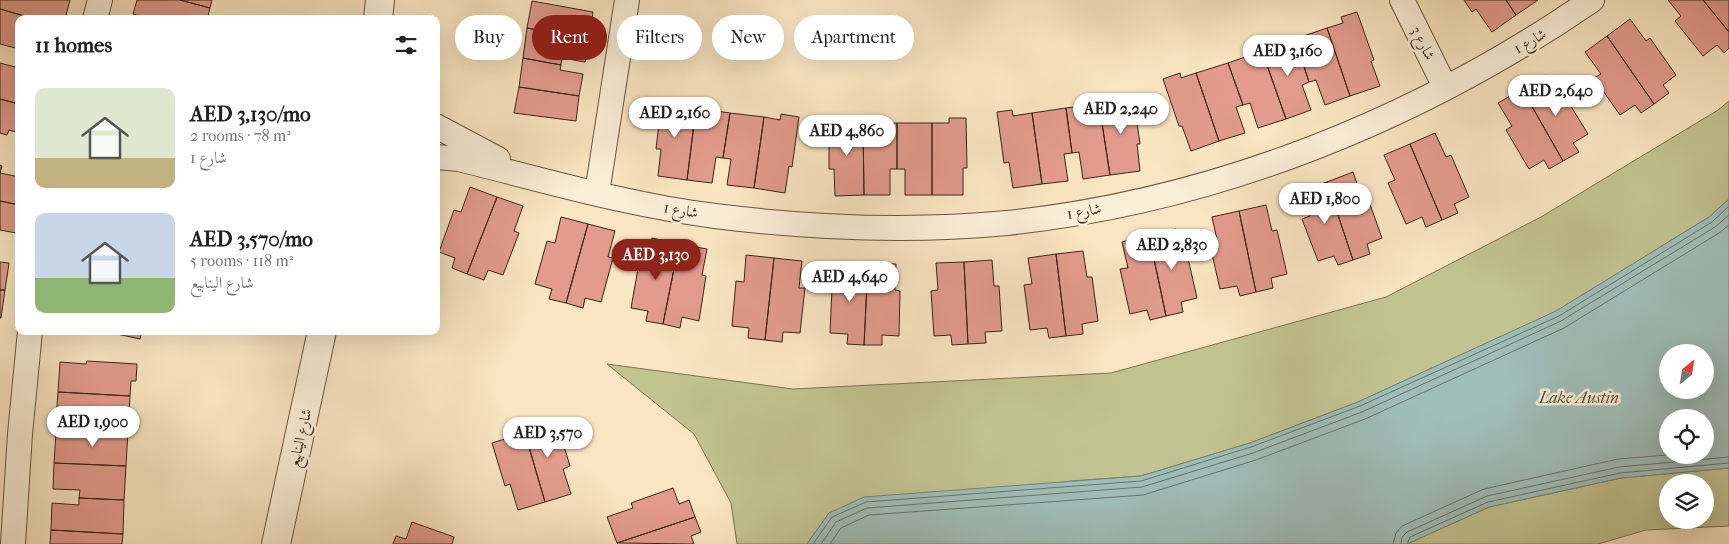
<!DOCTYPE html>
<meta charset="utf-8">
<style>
:root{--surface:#fff;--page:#f6f6f6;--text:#222;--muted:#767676;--accent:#8f2418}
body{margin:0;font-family:"IM FELL French Canon",Amiri,serif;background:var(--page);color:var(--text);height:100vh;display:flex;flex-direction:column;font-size:19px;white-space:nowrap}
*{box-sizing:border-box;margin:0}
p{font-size:16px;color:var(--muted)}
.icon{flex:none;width:28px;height:28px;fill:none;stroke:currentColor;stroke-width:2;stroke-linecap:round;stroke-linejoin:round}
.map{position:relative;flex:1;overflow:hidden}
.side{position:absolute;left:15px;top:15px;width:425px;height:320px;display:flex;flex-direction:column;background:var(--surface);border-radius:10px;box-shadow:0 5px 20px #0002}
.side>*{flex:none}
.banner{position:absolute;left:455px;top:15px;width:475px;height:45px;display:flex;gap:10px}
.needle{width:32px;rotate:30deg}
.tools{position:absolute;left:1659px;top:344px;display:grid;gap:10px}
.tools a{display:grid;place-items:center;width:55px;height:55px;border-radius:50%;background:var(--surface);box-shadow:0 5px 20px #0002;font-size:25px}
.price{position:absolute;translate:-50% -42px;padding:0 11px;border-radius:18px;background:#fff;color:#222;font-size:16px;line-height:32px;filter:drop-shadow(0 1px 2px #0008)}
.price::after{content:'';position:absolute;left:50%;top:30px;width:15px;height:11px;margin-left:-8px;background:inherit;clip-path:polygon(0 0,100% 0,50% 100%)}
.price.selected{background:var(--accent);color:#fff}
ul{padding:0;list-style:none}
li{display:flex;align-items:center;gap:15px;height:125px;padding:0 20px}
li span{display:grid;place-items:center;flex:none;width:140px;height:100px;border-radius:10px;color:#555}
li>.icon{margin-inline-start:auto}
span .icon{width:60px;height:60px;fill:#fffc;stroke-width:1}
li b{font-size:21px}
h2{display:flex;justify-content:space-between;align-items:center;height:60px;padding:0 20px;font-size:21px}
.tag{padding:0 18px;border-radius:22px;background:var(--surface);box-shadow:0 5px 20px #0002;font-size:18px;line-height:45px}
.tag.selected{background:var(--accent);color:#fff}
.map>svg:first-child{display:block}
.green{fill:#c1c390;stroke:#7c7454;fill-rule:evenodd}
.water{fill:#9fbeb9;stroke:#758178;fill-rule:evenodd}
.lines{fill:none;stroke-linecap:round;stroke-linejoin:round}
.shore{stroke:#6b7268;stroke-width:1}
.building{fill:#e29b8c;stroke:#372617}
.minor-casing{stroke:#685642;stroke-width:26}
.tertiary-casing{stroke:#685642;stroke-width:30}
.minor{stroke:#fbeed7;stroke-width:24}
.tertiary{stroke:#fbeed7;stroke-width:28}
.labels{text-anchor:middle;stroke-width:5;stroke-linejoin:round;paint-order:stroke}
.street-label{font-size:15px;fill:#372617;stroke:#fbeed7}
.water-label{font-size:16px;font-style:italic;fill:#565448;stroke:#fbeed7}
</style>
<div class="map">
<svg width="1729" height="544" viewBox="0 0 1729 544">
<rect width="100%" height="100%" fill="#f9e5c1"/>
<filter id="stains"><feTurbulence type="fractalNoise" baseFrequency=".004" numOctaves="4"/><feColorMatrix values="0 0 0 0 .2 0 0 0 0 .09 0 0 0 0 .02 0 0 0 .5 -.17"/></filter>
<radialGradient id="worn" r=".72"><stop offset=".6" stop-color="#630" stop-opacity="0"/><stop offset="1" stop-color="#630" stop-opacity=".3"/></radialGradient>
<path class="green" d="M1729 101V199L1709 217 1557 311 1358 402 1250 443 1141 476 1071 481 829 513 807 544H737L731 503 694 434 607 364 793 389 1111 373 1386 297 1541 217 1718 110Z
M1729 468V526L1646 530 1598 544H1407L1489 507 1621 478ZM1668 482H1705V520H1668Z"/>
<path class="water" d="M1729 199V468L1621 478 1489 507 1407 544H807L829 513 864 497 1141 476 1250 443 1358 402 1556 311 1709 217ZM1668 352H1705V390H1668ZM1668 418H1705V455H1668Z"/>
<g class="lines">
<path class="shore" d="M813 544 832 517 866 502 1141 481 1251 447 1360 406 1559 316 1712 222 1729 206
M821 544 836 522 867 508 1142 487 1253 453 1362 412 1561 321 1715 227 1729 215
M830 544 841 528 869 515 1143 495 1256 460 1365 419 1564 328 1719 233 1729 225
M1393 544 1396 533 1402 526 1484 489 1618 459 1668 455
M1401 544 1402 537 1407 532 1487 496 1619 467 1729 457
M1407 544 1410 537 1488 502 1620 473 1729 463"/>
</g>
<path class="building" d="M0 0H70L65 19H35L0 9Z
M137 0H180L210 8 207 19H149L133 14Z
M180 0H212L210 8Z
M1464 0H1506L1516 15 1492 32 1476 9 1472 12Z
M1506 0H1538L1516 15Z
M1668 0H1703L1729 32V48L1724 53 1717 45 1703 56 1675 21 1681 16Z
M1703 0H1729V32Z
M532 1 593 12 589 39 527 28Z
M0 9 35 19H19V49L0 44Z
M1357 12 1374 60 1371 61 1380 86 1350 96 1327 28 1343 23 1341 17Z
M1630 19 1646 41 1650 38 1676 75 1663 85 1669 93 1654 104 1607 36Z
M527 28 589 39 585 62 562 58 561 65 523 58Z
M1327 28 1350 96 1325 105 1316 80 1309 82 1295 39Z
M1607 36 1654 104 1641 113 1635 105 1620 115 1594 78 1601 74 1585 52Z
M1295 39 1309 82 1302 85 1311 110 1286 119 1262 51Z
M1262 51 1286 119 1258 128 1250 103 1243 105 1228 63Z
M523 58 561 65 560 70 583 74 579 96 519 87Z
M0 63 19 68V104L0 99Z
M1228 63 1243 105 1236 107 1245 133 1219 141 1196 73Z
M1180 73 1181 78 1196 73 1219 141 1191 151 1182 126H1179L1163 79Z
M1546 75 1559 98 1564 95 1588 134 1573 143 1579 152 1563 161 1522 89Z
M519 87 579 96 576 121 514 113Z
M1522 89 1563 161 1549 169 1544 160 1529 169 1506 130 1512 126 1498 103Z
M1133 94 1140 144H1137L1140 171 1110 175 1099 104 1116 102 1115 96Z
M662 98 677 100V106L696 108 687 180 658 176 661 149H656Z
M0 99 19 104V133L9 130 7 135 0 133Z
M1099 104 1110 175 1083 179 1079 152 1072 153 1066 108Z
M696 108 730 113 723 158 716 157 712 183 687 180Z
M1066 108 1072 153 1064 154 1068 181 1042 184 1032 113Z
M1012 110 1013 116 1032 113 1042 184 1013 188 1009 162 1004 163 997 112Z
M730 113 764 117 754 188 727 185 731 159 723 158Z
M781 114 799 117 792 167 789 166 785 193 754 188 764 117 780 120Z
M829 118H844V124H863L864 195 835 196 834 169H829Z
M949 118H966L967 168H963V195H932V123H949Z
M897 123V169H890V195H864L863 124Z
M897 123H932V195H905V169H897Z
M1435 133 1446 157 1451 155 1469 197 1454 204 1458 213 1442 220 1410 144Z
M1410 144 1442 220 1426 227 1422 217 1406 224 1388 183 1395 180 1384 155Z
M0 165 2 166 0 173 19 177V205L0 201Z
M1353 172 1362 198 1367 196 1382 238 1367 244 1370 254 1353 260 1327 182Z
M1327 182 1353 260 1338 265 1334 256 1318 261 1302 219 1310 216 1301 191Z
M470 187 497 197 467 274 452 268 455 258 439 252 454 210 461 212Z
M497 197 523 206 514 231 519 233 503 275 488 270 484 280 467 274Z
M0 201 19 205 16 233 0 230Z
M1266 205 1272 231 1277 230 1287 274 1271 278 1273 288 1256 292 1239 211Z
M1239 211 1256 292 1240 296 1237 286 1220 289 1210 245 1218 244 1212 217Z
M561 217 588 224 566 303 549 299 552 289 535 284 547 241 555 243Z
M588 224 615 231 608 257 613 258 601 302 585 298 583 308 566 303Z
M1176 229 1182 255 1187 254 1197 298 1181 302 1183 312 1166 316 1149 235Z
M1149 235 1166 316 1150 320 1147 310 1130 314 1120 269 1128 268 1122 242Z
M652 238 679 244 663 324 646 321 648 311 631 308 639 263 647 265Z
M679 244 707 249 702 275 706 276 699 321 682 317 680 328 663 324Z
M1083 251 1087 277H1092L1098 321 1082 324 1083 334 1066 336 1056 254Z
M1056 254 1066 336 1049 338 1047 328 1030 330 1024 285 1032 284 1028 258Z
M746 255 774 258 765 340 748 338 749 328 732 326 736 281 744 282Z
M774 258 802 261 799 288H805L800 333 783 332 782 342 765 340Z
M992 260 994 286H999L1002 331 985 332 986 343 968 344 964 262Z
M0 262 9 263 5 290H0Z
M840 262 868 263 864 345 847 344 848 334 830 333 832 288H840Z
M964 262 968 344 952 345 951 335 934 336 931 291 938 290 936 263Z
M868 263 896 264 895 290 900 291 899 336 882 335V345H864Z
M0 290H5L1 318H0Z
M103 331H142L140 339Z
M87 361 137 364 136 381H131L130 396 58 392 60 362 86 364Z
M58 392 130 396 128 430 83 428V420L56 419Z
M538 418 541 428 557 423 570 466 563 469 571 494 545 502 522 423Z
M522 423 545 502 518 510 510 484 505 486 492 443 508 438 505 428Z
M83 428 128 430 126 466 54 463 56 433 82 435Z
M54 463 126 466 124 500 79 498 80 490 53 489Z
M673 488 679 504 689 500 695 517 617 543 607 517 633 508 631 503Z
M79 498 124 500 123 534 51 530 52 503 79 505Z
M695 517 701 532 691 536 694 544 617 543Z
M412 522 454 537 452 544H393L396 536 406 539Z
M51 530 123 534 122 544H50Z"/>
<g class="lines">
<defs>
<path id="minor" d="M1402 0 1445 87
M95 19 100 0
M436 126 498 159
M436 157 459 159C543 180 628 205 715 216 811 228 911 232 1007 223 1217 201 1419 119 1592 0
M597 193 627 0
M13 544 20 434 30 331"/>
<path id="tertiary" d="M378 19 380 0
M276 544 322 331"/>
</defs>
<use href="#minor" class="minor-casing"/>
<use href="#tertiary" class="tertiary-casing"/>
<use href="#minor" class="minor"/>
<use href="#tertiary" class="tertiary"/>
</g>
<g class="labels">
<g class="street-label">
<text transform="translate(1530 41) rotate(-30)" y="5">شارع 1</text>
<text transform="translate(1423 43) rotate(63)" y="5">شارع 3</text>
<text transform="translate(681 210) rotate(10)" y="5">شارع 1</text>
<text transform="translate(1084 211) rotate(-10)" y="5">شارع 1</text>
<text transform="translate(300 438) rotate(-77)" y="5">شارع الينابيع</text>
</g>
<g class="water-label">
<text x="1579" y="403">Lake Austin</text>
</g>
</g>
<rect width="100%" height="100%" filter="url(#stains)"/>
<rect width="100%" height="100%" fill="url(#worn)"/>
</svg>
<div class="tools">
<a><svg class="needle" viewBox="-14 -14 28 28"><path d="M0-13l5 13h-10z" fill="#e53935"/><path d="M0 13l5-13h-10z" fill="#767676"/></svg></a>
<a><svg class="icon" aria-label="locate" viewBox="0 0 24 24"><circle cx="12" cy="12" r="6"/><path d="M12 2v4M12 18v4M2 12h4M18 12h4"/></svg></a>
<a><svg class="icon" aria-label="layers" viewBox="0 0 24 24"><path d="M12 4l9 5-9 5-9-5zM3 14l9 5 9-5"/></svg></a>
</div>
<b class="price" style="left:1288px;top:77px">AED 3,160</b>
<b class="price" style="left:1556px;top:117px">AED 2,640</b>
<b class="price" style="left:1121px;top:135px">AED 2,240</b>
<b class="price" style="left:675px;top:139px">AED 2,160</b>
<b class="price" style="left:847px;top:157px">AED 4,860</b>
<b class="price" style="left:1325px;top:225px">AED 1,800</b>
<b class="price" style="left:1172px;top:271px">AED 2,830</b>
<b class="price selected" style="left:656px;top:281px">AED 3,130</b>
<b class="price" style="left:850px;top:303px">AED 4,640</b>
<b class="price" style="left:93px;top:448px">AED 1,900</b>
<b class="price" style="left:548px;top:459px">AED 3,570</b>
<div class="banner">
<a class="tag">Buy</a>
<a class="tag selected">Rent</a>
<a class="tag">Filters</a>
<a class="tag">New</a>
<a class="tag">Apartment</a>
</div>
<section class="side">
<h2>11 homes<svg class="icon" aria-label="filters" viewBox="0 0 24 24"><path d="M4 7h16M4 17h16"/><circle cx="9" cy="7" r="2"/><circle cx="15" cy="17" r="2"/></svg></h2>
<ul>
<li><span style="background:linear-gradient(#dfe7d0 70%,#c2b280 0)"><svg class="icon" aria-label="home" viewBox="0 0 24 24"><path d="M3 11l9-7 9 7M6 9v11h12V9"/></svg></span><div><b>AED 3,130/mo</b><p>2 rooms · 78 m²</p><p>شارع 1</p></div></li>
<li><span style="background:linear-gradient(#c9d6e8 65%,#8fb573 0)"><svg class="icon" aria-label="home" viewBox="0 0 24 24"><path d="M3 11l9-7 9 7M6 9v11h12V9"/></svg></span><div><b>AED 3,570/mo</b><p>5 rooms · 118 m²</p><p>شارع الينابيع</p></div></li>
</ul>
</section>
</div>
